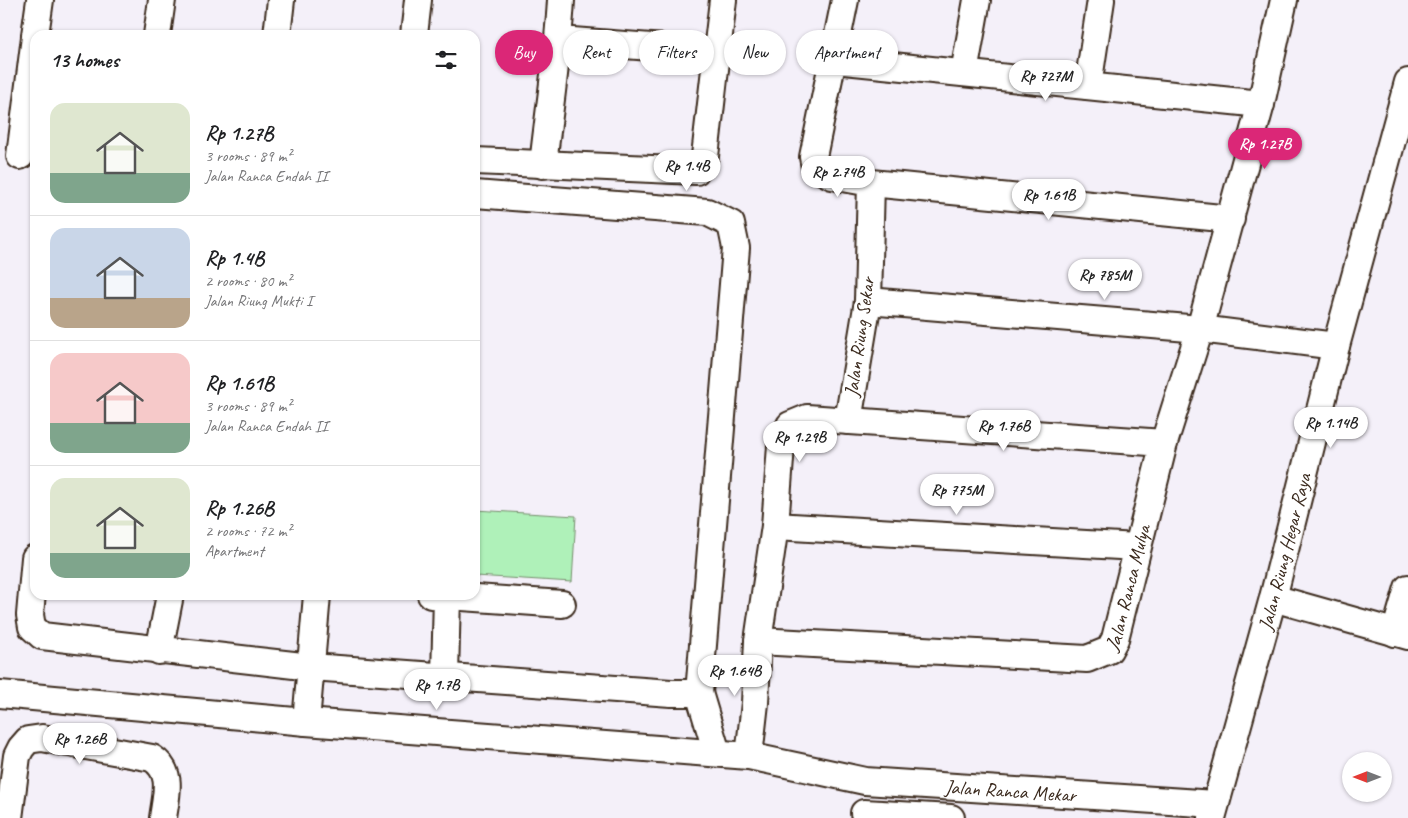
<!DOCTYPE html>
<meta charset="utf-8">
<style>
:root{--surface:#fff;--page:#f6f6f6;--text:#202124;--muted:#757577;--line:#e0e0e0;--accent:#db2777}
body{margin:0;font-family:Caveat,sans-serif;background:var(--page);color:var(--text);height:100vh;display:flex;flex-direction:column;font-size:19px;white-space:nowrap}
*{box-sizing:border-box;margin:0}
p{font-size:16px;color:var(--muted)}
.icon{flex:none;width:28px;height:28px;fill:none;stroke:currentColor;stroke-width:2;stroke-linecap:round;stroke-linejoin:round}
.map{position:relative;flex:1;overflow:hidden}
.drawer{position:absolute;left:30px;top:30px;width:450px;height:570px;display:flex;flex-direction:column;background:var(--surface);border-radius:15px;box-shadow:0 1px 4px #0004}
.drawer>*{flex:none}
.banner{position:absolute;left:495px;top:30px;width:475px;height:45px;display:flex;gap:10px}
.needle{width:32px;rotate:270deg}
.fabs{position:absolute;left:1342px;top:752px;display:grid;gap:10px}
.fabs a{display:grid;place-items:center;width:50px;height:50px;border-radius:50%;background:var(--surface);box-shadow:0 1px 4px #0004;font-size:25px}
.price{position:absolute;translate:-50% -42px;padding:0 11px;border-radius:18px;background:#fff;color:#222;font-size:16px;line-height:32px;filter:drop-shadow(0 1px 2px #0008)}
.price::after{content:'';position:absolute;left:50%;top:30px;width:15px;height:11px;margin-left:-8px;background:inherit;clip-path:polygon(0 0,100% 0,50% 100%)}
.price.selected{background:var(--accent);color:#fff}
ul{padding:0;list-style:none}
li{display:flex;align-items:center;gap:15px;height:125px;padding:0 20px}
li+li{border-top:1px solid var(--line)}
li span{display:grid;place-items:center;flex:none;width:140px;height:100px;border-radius:15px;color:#555}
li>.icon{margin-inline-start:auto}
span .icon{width:60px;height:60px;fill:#fffc;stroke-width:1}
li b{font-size:21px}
h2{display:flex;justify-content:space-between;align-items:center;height:60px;padding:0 20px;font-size:21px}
.tag{padding:0 18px;border-radius:22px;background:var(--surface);box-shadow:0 1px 4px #0004;font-size:18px;line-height:45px}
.tag.selected{background:var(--accent);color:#fff}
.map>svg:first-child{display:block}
.green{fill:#aff1b9;stroke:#758e6c}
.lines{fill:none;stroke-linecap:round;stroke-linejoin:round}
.minor-casing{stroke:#3b2a1e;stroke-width:30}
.minor{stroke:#fff;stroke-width:26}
.labels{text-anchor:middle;stroke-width:5;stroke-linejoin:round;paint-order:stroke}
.street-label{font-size:20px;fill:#3b2a1e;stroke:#fff}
</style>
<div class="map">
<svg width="1408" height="818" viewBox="0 0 1408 818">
<rect width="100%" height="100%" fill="#f4f0f9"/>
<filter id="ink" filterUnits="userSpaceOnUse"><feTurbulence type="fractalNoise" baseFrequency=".02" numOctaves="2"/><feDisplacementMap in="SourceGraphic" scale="10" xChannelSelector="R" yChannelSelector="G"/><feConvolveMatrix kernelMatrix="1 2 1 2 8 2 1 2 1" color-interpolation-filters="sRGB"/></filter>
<g filter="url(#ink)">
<path class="green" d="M475 510 576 516 572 582 475 576Z"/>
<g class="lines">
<defs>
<g id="minor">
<path d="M845 0 813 157 815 167 832 176 871 183 868 301 848 421"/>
<path d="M35 35 40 0"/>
<path d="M157 35 162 0"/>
<path d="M277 35 281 0"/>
<path d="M414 35 418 0"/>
<path d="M559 40 717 52"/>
<path d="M835 60 1261 104"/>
<path d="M964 73 977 0"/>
<path d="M1088 86 1101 0"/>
<path d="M20 156 35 37"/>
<path d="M475 161 696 171 705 156 723 0"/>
<path d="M543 165C549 110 558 55 561 0"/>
<path d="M871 183 1231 219"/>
<path d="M868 301 1200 329 1336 346"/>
<path d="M775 526 1137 547"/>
<path d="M35 558 30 615 32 627 42 636 311 667 671 693H699L736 248 731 224 707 212 475 194"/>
<path d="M431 595 447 596 445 676"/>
<path d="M447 596 562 604"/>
<path d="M1273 598 1408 636"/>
<path d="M1395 633 1408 588"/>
<path id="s1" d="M758 641 1087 659 1109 650 1115 639 1164 443 1200 329 1261 104 1284 0"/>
<path d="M159 651 170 595"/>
<path d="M699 693 717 753"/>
<path id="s2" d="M0 694 306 722 749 756 865 781 1215 804"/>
<path d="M306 722 317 595"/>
<path d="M749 756 755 703 758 641 775 526 781 446 790 425 807 418 1164 443"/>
<path d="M864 813 951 818"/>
<path d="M9 818 17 756 21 748 28 740 42 738 152 758C174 772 166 795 163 818"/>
<path id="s3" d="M1212 818 1273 598 1336 346 1408 82"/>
</g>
</defs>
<use href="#minor" class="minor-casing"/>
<use href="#minor" class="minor"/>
</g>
</g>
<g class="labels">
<g class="street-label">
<text transform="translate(859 337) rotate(-82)" y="7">Jalan Riung Sekar</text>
<text dy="7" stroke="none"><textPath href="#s3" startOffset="276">Jalan Riung Hegar Raya</textPath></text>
<text dy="7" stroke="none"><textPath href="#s1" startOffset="419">Jalan Ranca Mulya</textPath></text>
<text dy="7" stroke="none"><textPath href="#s2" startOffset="1016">Jalan Ranca Mekar</textPath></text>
</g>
</g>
</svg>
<div class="fabs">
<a><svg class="needle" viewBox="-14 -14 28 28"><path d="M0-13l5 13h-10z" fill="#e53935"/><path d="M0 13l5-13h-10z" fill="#757577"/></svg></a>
</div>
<b class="price" style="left:1046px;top:102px">Rp 727M</b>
<b class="price selected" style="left:1265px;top:170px">Rp 1.27B</b>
<b class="price" style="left:687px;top:192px">Rp 1.4B</b>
<b class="price" style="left:838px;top:198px">Rp 2.74B</b>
<b class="price" style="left:1049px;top:221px">Rp 1.61B</b>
<b class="price" style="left:1105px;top:301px">Rp 785M</b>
<b class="price" style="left:1331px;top:449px">Rp 1.14B</b>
<b class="price" style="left:1004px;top:452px">Rp 1.76B</b>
<b class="price" style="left:800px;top:463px">Rp 1.29B</b>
<b class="price" style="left:957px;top:516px">Rp 775M</b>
<b class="price" style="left:735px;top:697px">Rp 1.64B</b>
<b class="price" style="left:437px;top:711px">Rp 1.7B</b>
<b class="price" style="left:80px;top:765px">Rp 1.26B</b>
<div class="banner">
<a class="tag selected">Buy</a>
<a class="tag">Rent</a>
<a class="tag">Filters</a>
<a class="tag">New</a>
<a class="tag">Apartment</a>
</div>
<section class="drawer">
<h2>13 homes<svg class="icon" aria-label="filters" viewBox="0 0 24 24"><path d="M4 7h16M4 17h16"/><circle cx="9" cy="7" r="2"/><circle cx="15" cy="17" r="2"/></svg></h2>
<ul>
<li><span style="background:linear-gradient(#dfe7d0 70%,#7fa58c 0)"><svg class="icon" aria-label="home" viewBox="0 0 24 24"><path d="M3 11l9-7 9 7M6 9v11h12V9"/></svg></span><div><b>Rp 1.27B</b><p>3 rooms · 89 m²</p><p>Jalan Ranca Endah II</p></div></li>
<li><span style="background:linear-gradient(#c9d6e8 70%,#b9a48a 0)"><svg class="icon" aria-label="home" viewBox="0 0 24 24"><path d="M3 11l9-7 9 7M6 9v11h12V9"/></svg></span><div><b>Rp 1.4B</b><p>2 rooms · 80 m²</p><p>Jalan Riung Mukti I</p></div></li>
<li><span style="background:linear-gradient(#f6c9c9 70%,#7fa58c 0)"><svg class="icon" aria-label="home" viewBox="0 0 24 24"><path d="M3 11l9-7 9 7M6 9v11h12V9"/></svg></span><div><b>Rp 1.61B</b><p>3 rooms · 89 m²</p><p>Jalan Ranca Endah II</p></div></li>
<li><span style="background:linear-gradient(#dfe7d0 75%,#7fa58c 0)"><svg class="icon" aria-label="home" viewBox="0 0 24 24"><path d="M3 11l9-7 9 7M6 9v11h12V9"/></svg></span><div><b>Rp 1.26B</b><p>2 rooms · 72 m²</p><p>Apartment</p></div></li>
</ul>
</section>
</div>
